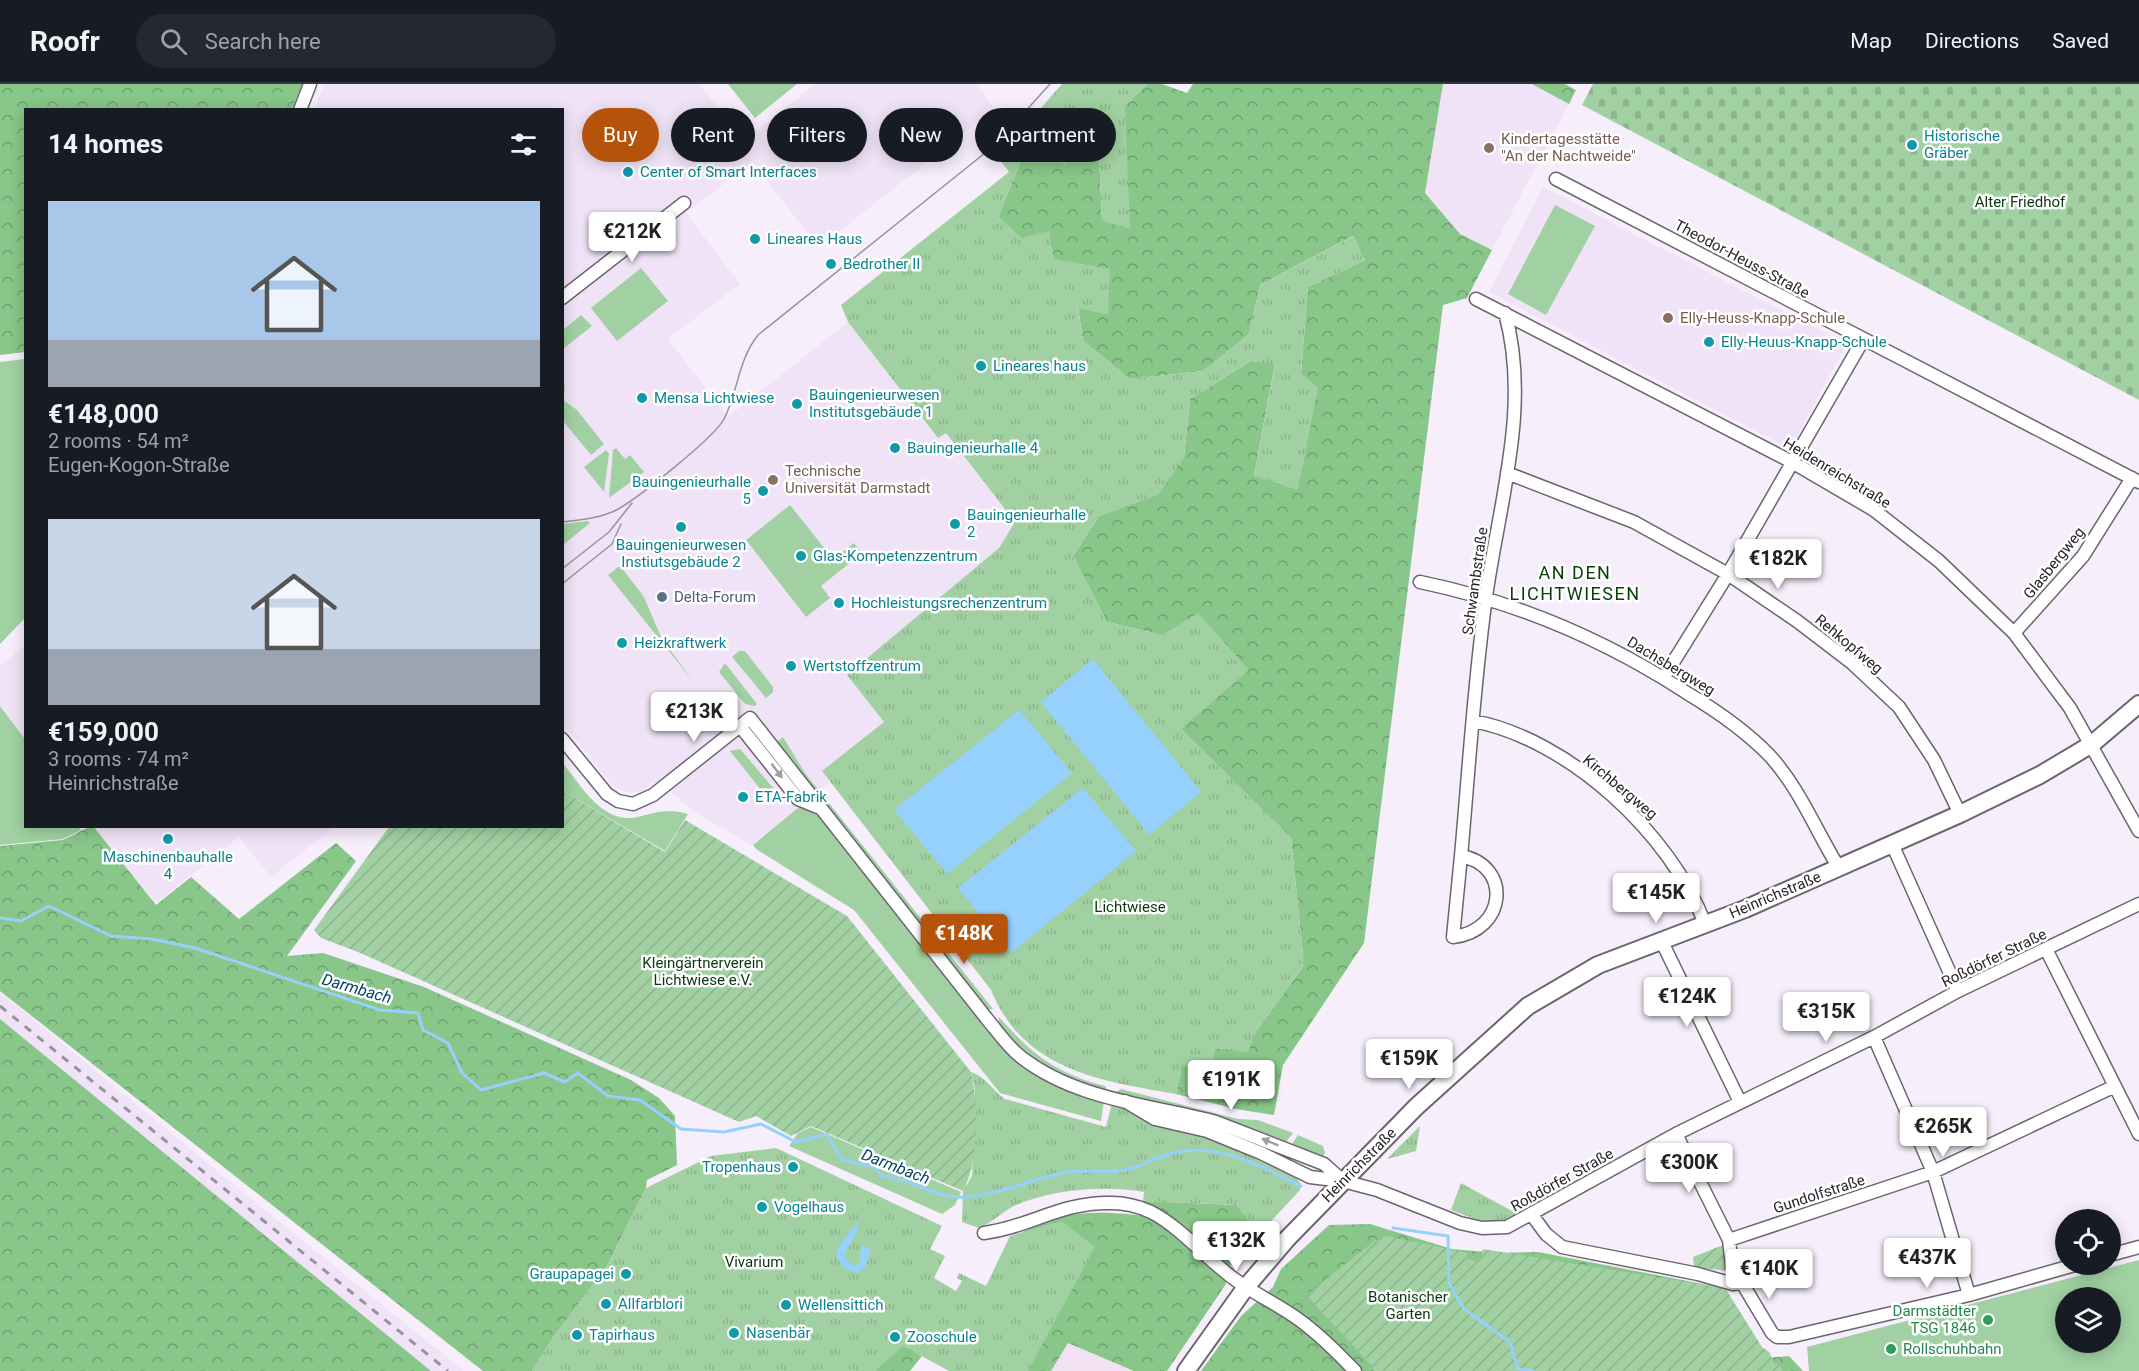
<!DOCTYPE html>
<meta charset="utf-8">
<style>
:root{--surface:#171b24;--page:#242831;--text:#f1f3f6;--muted:#9ea1a6;--line:#363941;--accent:#b45309}
body{margin:0;font-family:Roboto,sans-serif;background:var(--page);color:var(--text);height:100vh;display:flex;flex-direction:column;font-size:22px;white-space:nowrap}
*{box-sizing:border-box;margin:0}
p{font-size:20px;color:var(--muted)}
.icon{flex:none;width:33px;height:33px;fill:none;stroke:currentColor;stroke-width:2;stroke-linecap:round;stroke-linejoin:round}
.map{position:relative;flex:1;overflow:hidden}
.side{position:absolute;left:24px;top:24px;width:540px;height:720px;display:flex;flex-direction:column;background:var(--surface);border-radius:0px;box-shadow:0 3px 15px #0003}
.side>*{flex:none}
.banner{position:absolute;left:582px;top:24px;width:570px;height:54px;display:flex;gap:12px}
.controls{position:absolute;left:2055px;top:1125px;display:grid;gap:12px}
.controls a{display:grid;place-items:center;width:66px;height:66px;border-radius:50%;background:var(--surface);box-shadow:0 3px 15px #0003;font-size:30px}
.price{position:absolute;translate:-50% -51px;padding:0 14px;border-radius:6px;background:#fff;color:#222;font-size:20px;line-height:39px;filter:drop-shadow(0 2px 3px #0008)}
.price::after{content:'';position:absolute;left:50%;top:36px;width:18px;height:14px;margin-left:-9px;background:inherit;clip-path:polygon(0 0,100% 0,50% 100%)}
.price.selected{background:var(--accent);color:#fff}
ul{padding:0;list-style:none}
li{display:grid;align-content:center;gap:12px;height:318px;padding:0 24px}
li span{display:grid;place-items:center;height:186px;border-radius:0px;color:#555}
li>.icon{margin-inline-start:auto}
span .icon{width:108px;height:108px;fill:#fffc;stroke-width:1}
li b{font-size:26px}
h2{display:flex;justify-content:space-between;align-items:center;height:72px;padding:0 24px;font-size:26px}
.tag{padding:0 21px;border-radius:27px;background:var(--surface);box-shadow:0 3px 15px #0003;font-size:21px;line-height:54px}
.tag.selected{background:var(--accent);color:#fff}
header{display:flex;align-items:center;gap:36px;box-sizing:border-box;height:84px;padding:0 30px;background:var(--surface);border-bottom:2px solid var(--line)}
header strong{font-size:28px}
nav{display:flex;gap:33px;margin-inline-start:auto;font-size:21px}
.search{width:420px;height:54px;background:var(--page);display:flex;align-items:center;gap:15px;box-sizing:border-box;padding:0 21px;border-radius:33px;color:var(--muted);font-size:22px}
.map>svg:first-child{display:block}
.commercial{fill:#f2e1f3}
.built{fill:#f0e3f7}
.grass{fill:#a1d1a2;fill-rule:evenodd}
.forest{fill:url(#forest-crowns)}
.cemetery{fill:url(#cemetery-stones)}
.park{fill:url(#park-tufts)}
.garden{fill:url(#garden-furrows)}
.water{fill:#96d0fc}
.lines{fill:none;stroke-linecap:round;stroke-linejoin:round}
.stream{stroke:#96d0fc;stroke-width:3}
.minor-casing{stroke:#6c6570;stroke-width:15}
.secondary-casing{stroke:#6c6570;stroke-width:20}
.minor{stroke:#fff;stroke-width:12}
.secondary{stroke:#fff;stroke-width:16}
.tram{stroke:#97929b;stroke-width:1.5}
.rail{stroke:#97929b;stroke-width:3;stroke-dasharray:8 8;stroke-linecap:butt}
.oneway{fill:#9f9da0}
.culture-dot{fill:#0f9aa8;stroke:#fff;stroke-width:2}
.education-dot{fill:#8d6e63;stroke:#fff;stroke-width:2}
.service-dot{fill:#5c6f8a;stroke:#fff;stroke-width:2}
.leisure-dot{fill:#2e9e5b;stroke:#fff;stroke-width:2}
.labels{text-anchor:middle;stroke-width:5;stroke-linejoin:round;paint-order:stroke}
.culture-label{font-size:15px;fill:#0d838f;stroke:#fff;text-anchor:start}
.education-label{font-size:15px;fill:#785e54;stroke:#fff;text-anchor:start}
.park-label{font-size:15px;fill:#09370f;stroke:#fff}
.street-label{font-size:15px;fill:#29262b;stroke:#fff}
.service-label{font-size:15px;fill:#4e5e75;stroke:#fff;text-anchor:start}
.leisure-label{font-size:15px;fill:#27864d;stroke:#fff;text-anchor:end}
.water-label{font-size:16px;font-style:italic;fill:#054265;stroke:#fff}
.quarter-label{font-size:18px;letter-spacing:1.5px;fill:#093f08;stroke:#fff}
</style>
<header>
<strong>Roofr</strong>
<div class="search"><svg class="icon" aria-label="search" viewBox="0 0 24 24"><circle cx="10" cy="10" r="6"/><path d="M15 15l6 6"/></svg>Search here</div>
<nav><a>Map</a><a>Directions</a><a>Saved</a></nav>
</header>
<div class="map">
<svg width="2139" height="1287" viewBox="0 0 2139 1287">
<defs>
<pattern id="forest-crowns" width="20" height="18" patternUnits="userSpaceOnUse" patternTransform="scale(1.5)"><rect width="20" height="18" fill="#88c689"/><path d="M2 6a3 3 0 1 1 6 0M12 15a3 3 0 1 1 6 0" fill="none" stroke="#6fa170"/></pattern>
<pattern id="cemetery-stones" width="16" height="16" patternUnits="userSpaceOnUse" patternTransform="scale(1.5)"><rect width="16" height="16" fill="#a1d1a2"/><path d="M2 7V4a2 2 0 0 1 4 0v3zM10 15v-3a2 2 0 0 1 4 0v3z" fill="#8bb38c"/></pattern>
<pattern id="park-tufts" width="24" height="20" patternUnits="userSpaceOnUse" patternTransform="scale(1.5)"><rect width="24" height="20" fill="#a1d1a2"/><path d="M3 7l-1-3M5 7V3M7 7l1-3M15 17l-1-3M17 17v-4M19 17l1-3" fill="none" stroke="#8bb38c"/></pattern>
<pattern id="garden-furrows" width="10" height="10" patternUnits="userSpaceOnUse" patternTransform="scale(1.5)"><rect width="10" height="10" fill="#a1d1a2"/><path d="M-1 1l2-2M0 10L10 0M9 11l2-2" fill="none" stroke="#8bb38c"/></pattern>
</defs>
<rect width="100%" height="100%" fill="#f6eefb"/>
<path class="commercial" d="M1068 1259 1134 1287H1051Z"/>
<path class="built" d="M324 0H699L744 57 815 0H976L995 25 819 163 752 78 686 129 740 200 668 255 728 333 848 238 938 354 945 349 1015 438 999 464 848 591 884 638 823 687 829 699 751 761 695 728 657 697 642 707 630 709 621 706 612 701 563 640 562 26H314Z
M1443 0H1532L1569 20 1492 166 1460 150 1425 109Z
M1543 103 1847 260 1790 365 1489 208Z
M25 562V654L0 621V582Z
M95 743H334L271 793 239 753 156 819Z
M0 908 239 1105 464 1287H431L225 1121 0 935Z"/>
<path class="grass" d="M728 0H797L755 34Z
M1555 121 1595 142 1546 231 1508 210Z
M641 184 668 217 617 257 591 224Z
M581 231 592 242 563 265V246Z
M25 275V534L0 560V278Z
M562 294 565 302 563 316 577 326 604 360 591 371 563 337Z
M616 364 625 375 630 371 644 388 609 414 613 366Z
M606 366 609 370 604 408 584 383Z
M790 421 833 475 854 459 862 469 821 502 830 514 806 533 746 456Z
M588 437 590 439 563 461V440Z
M618 483H621L644 513 661 553 692 596 608 491Z
M739 567H745L773 603V608L766 614 732 573Z
M725 579 757 620 755 622 745 620 719 588Z
M699 609C718 611 730 632 721 648L692 612Z
M0 622 25 655 26 742 79 743 81 746 63 755 0 761Z
M783 653 805 689 993 925H986L776 659Z
M740 665 774 705 765 711 730 667Z
M562 678C581 701 602 741 638 733 657 728 669 724 688 730L665 767 563 707Z
M799 723 808 725 822 735 1002 962C1035 993 1060 1006 1104 1017L1101 1037 1000 1009 854 826 756 765 753 761Z
M999 933C1033 971 1056 989 1105 1002L1107 1006C1063 996 1028 975 999 941Z
M1121 1005 1238 1035 1258 1036 1293 1049 1286 1058 1210 1031 1115 1009Z
M811 1043 961 1108 955 1121 942 1130 789 1062 798 1049Z
M1298 1051 1323 1062 1325 1069 1322 1074 1292 1060Z
M2139 1176V1287H1809L1807 1263ZM2066 1214H2110V1258H2066Z"/>
<path class="forest" d="M0 0H302L292 25 26 26 25 268 0 271Z
M1147 0H1162L1187 9 1193 0H1443L1425 109 1460 150 1492 166 1467 214 1443 221 1364 859 1283 981 1274 1031 1236 1025 1176 1010 1182 981 1212 975 1215 964 1248 967 1255 949 1304 881 1291 754 1181 645 1162 551 1107 538 1073 472 1099 432 1158 410 1184 373 1190 315 1251 277 1275 279 1254 392 1301 289 1308 203 1365 176 1353 152 1260 201 1249 250 1203 287 1130 295 1083 257 1078 223 1054 175 1021 154 998 133 1021 77 1043 68 1065 80 1073 34 1098 45 1102 137 1125 22Z
M1532 0H1565L1576 6 1569 20Z
M89 743H94L156 821 191 793 239 835 336 759 356 777 287 872 323 869 424 903 631 996 659 1014 675 1032 677 1081 647 1096 646 1104 607 1182 552 1255 532 1287H483L0 907V762L63 756Z
M0 935 431 1287H0Z
M1143 1117 1237 1121 1258 1151 1226 1186V1200L1167 1287H1134L1068 1259 1051 1287H989L1023 1166 1021 1149C1056 1126 1104 1126 1144 1132Z
M1370 1140 1452 1165 1497 1169 1538 1168 1713 1202 1764 1274 1789 1272 1803 1287H1201L1241 1232 1273 1203 1281 1185 1329 1141Z
M871 1251 904 1262 922 1272 910 1287H866Z"/>
<path class="cemetery" d="M1593 0H2139V316L1582 21Z"/>
<path class="park" d="M1062 0H1147L1125 22 1130 145 1102 137 1098 45 1073 35 1066 81 1043 68 1021 77 998 133 1021 154 1049 147 1054 175 1110 185 1108 231 1078 224 1083 257 1130 295 1203 287 1249 250 1260 201 1354 152 1365 176 1308 203 1301 289 1318 304 1298 406 1254 392 1275 280 1251 277 1190 315 1184 373 1158 411 1099 432 1073 472 1107 538 1162 551 1198 529 1249 586 1181 645 1291 754 1304 881 1255 949 1248 968 1215 964 1213 985 1182 981 1176 1010C1101 997 1024 987 991 906L822 687 884 638 847 591 999 464 1015 438 946 349 938 354 848 238 841 221 1009 88 998 73Z
M971 988C985 992 992 1006 1005 1015L1106 1043 1112 1019 1177 1045 1219 1058 1296 1094 1301 1100 1300 1106 1258 1151 1237 1121 1143 1117 1144 1108C1105 1101 1051 1105 1014 1122 1002 1128 993 1138 979 1144L962 1138 963 1107 972 1092 975 1005Z
M1420 1042 1416 1067 1387 1075Z
M776 1064 942 1142 930 1165 945 1172 934 1194 956 1207 962 1197 957 1194 959 1189 986 1202 1010 1152 1061 1137 1095 1163 1028 1287H949L903 1262 875 1287H532L552 1255 607 1182 646 1104 711 1072Z
M1461 1099 1521 1132C1497 1146 1475 1135 1451 1126Z"/>
<path class="garden" d="M563 707 665 768 685 736 847 832 971 988C979 1021 979 1078 963 1107L811 1042 791 1052 756 1032 739 1038 358 868 321 854 314 846 389 743 562 742Z
M1386 1152 1467 1169 1466 1175 1479 1178 1483 1165 1725 1204 1762 1263 1769 1268 1775 1280 1780 1279 1782 1287H1374L1371 1281 1306 1211 1376 1156Z
M1723 1161 1728 1187 1694 1183 1693 1173Z"/>
<path class="water" d="M1093 575 1201 708 1149 751 1041 618Z
M1019 626 1072 689 947 790 894 726Z
M1083 704 1136 767 1011 869 958 804Z
M862 1131 856 1144 858 1146 844 1171 853 1183 859 1178 862 1160 871 1166 864 1185 856 1189 843 1184 836 1171C841 1155 853 1145 862 1131Z"/>
<g class="lines">
<path class="stream" d="M0 834 21 837 49 822 111 852 152 855 195 864 380 926 418 929 423 946 448 959 462 989 481 1006 544 989 565 998 578 989 608 1012 640 1016 681 1045 724 1048 761 1040 796 1058 827 1050 842 1076 874 1083 882 1092C912 1094 934 1115 965 1113 998 1111 1029 1096 1062 1089 1082 1084 1105 1090 1125 1086 1142 1083 1156 1073 1172 1069 1220 1058 1260 1082 1301 1102
M1393 1144 1448 1152 1449 1199 1464 1225 1510 1258 1518 1285 1533 1287"/>
<defs>
<path id="minor" d="M300 26 310 0
M1556 95 2139 398
M562 214 684 119
M1476 215 1792 378 1874 426 1939 477 2014 549 2070 624 2139 747
M1507 389 1634 438 1728 490 1797 537 1852 579 1899 623 1934 676 1960 730
M1420 498C1517 518 1604 555 1687 609 1717 627 1746 647 1770 672 1800 705 1816 747 1839 784
M2014 549 2083 472 2132 394
M1664 593 1728 490 1863 256
M1473 637C1569 655 1671 750 1705 840
M740 642 798 715 820 724
M562 655 607 710 618 717 633 720 653 711 750 634 987 935C998 948 1008 963 1021 973 1076 1016 1151 1021 1216 1038L1324 1080 1343 1097
M1892 760 1958 907
M1461 772C1469 685 1474 598 1486 513 1499 419 1531 322 1505 229
M1461 772C1512 781 1507 847 1453 853Z
M1661 856 1740 1018
M2046 865 2139 1050
M1874 953 1933 1088 1969 1211
M1125 1017 1155 1035 1207 1047 1261 1069 1310 1093 1343 1097 1377 1106 1460 1139 1482 1144 1507 1143 1676 1050 1874 953 1958 907 2139 820
M1676 1050 1729 1156 1732 1182 1772 1249 1777 1253H1789L1969 1211 2078 1180
M1532 1131 1546 1150 1562 1163 1698 1190 1733 1200 1740 1199
M984 1149C1030 1143 1060 1118 1111 1119 1125 1119 1138 1122 1151 1128 1180 1143 1203 1171 1229 1191 1250 1208 1276 1219 1298 1235 1319 1250 1337 1268 1355 1287
M1729 1156 1933 1088 2115 1002
M2110 1171 2139 1163"/>
<path id="secondary" d="M1186 1287 1246 1203 1287 1155 1416 1023 1528 922 1598 881 1745 825 1960 730 2040 691 2092 660 2139 620"/>
</defs>
<use href="#minor" class="minor-casing"/>
<use href="#secondary" class="secondary-casing"/>
<use href="#minor" class="minor"/>
<use href="#secondary" class="secondary"/>
<path class="tram" d="M562 438C581 436 603 434 620 424 640 412 714 354 724 335 738 308 738 276 758 251L995 61 1050 0
M562 485 609 448 632 419
M562 500 612 460 621 440"/>
<path class="rail" d="M0 922 448 1287"/>
</g>
<defs><path id="oneway-solid" d="M-6-.8H1V-3.2L6.5 0L1 3.2V.8H-6Z" transform="scale(1.5)"/></defs>
<g class="oneway">
<use href="#oneway-solid" transform="translate(777 687) rotate(53)"/>
<use href="#oneway-solid" transform="translate(1270 1058) rotate(-158)"/>
</g>
<g class="culture-dot">
<circle cx="1912" cy="61" r="6"/>
<circle cx="628" cy="88" r="6"/>
<circle cx="755" cy="155" r="6"/>
<circle cx="831" cy="180" r="6"/>
<circle cx="1709" cy="258" r="6"/>
<circle cx="981" cy="282" r="6"/>
<circle cx="642" cy="314" r="6"/>
<circle cx="797" cy="320" r="6"/>
<circle cx="895" cy="364" r="6"/>
<circle cx="763" cy="407" r="6"/>
<circle cx="955" cy="440" r="6"/>
<circle cx="681" cy="443" r="6"/>
<circle cx="801" cy="472" r="6"/>
<circle cx="839" cy="519" r="6"/>
<circle cx="622" cy="559" r="6"/>
<circle cx="791" cy="582" r="6"/>
<circle cx="743" cy="713" r="6"/>
<circle cx="168" cy="755" r="6"/>
<circle cx="793" cy="1083" r="6"/>
<circle cx="762" cy="1123" r="6"/>
<circle cx="626" cy="1190" r="6"/>
<circle cx="606" cy="1220" r="6"/>
<circle cx="786" cy="1221" r="6"/>
<circle cx="734" cy="1249" r="6"/>
<circle cx="577" cy="1251" r="6"/>
<circle cx="895" cy="1253" r="6"/>
</g>
<g class="education-dot">
<circle cx="1489" cy="64" r="6"/>
<circle cx="1668" cy="234" r="6"/>
<circle cx="773" cy="396" r="6"/>
</g>
<circle class="service-dot" cx="662" cy="513" r="6"/>
<g class="leisure-dot">
<circle cx="1988" cy="1236" r="6"/>
<circle cx="1891" cy="1265" r="6"/>
</g>
<g class="labels">
<g class="culture-label">
<text x="1924" y="57">Historische<tspan x="1924" dy="17">Gräber</tspan></text>
<text x="640" y="93">Center of Smart Interfaces</text>
<text x="767" y="160">Lineares Haus</text>
<text x="843" y="185">Bedrother II</text>
<text x="1721" y="263">Elly-Heuus-Knapp-Schule</text>
<text x="993" y="287">Lineares haus</text>
<text x="809" y="316">Bauingenieurwesen<tspan x="809" dy="17">Institutsgebäude 1</tspan></text>
<text x="654" y="319">Mensa Lichtwiese</text>
<text x="907" y="369">Bauingenieurhalle 4</text>
<text x="751" y="403" text-anchor="end">Bauingenieurhalle<tspan x="751" dy="17">5</tspan></text>
<text x="967" y="436">Bauingenieurhalle<tspan x="967" dy="17">2</tspan></text>
<text x="681" y="466" text-anchor="middle">Bauingenieurwesen<tspan x="681" dy="17">Instiutsgebäude 2</tspan></text>
<text x="813" y="477">Glas-Kompetenzzentrum</text>
<text x="851" y="524">Hochleistungsrechenzentrum</text>
<text x="634" y="564">Heizkraftwerk</text>
<text x="803" y="587">Wertstoffzentrum</text>
<text x="755" y="718">ETA-Fabrik</text>
<text x="168" y="778" text-anchor="middle">Maschinenbauhalle<tspan x="168" dy="17">4</tspan></text>
<text x="781" y="1088" text-anchor="end">Tropenhaus</text>
<text x="774" y="1128">Vogelhaus</text>
<text x="614" y="1195" text-anchor="end">Graupapagei</text>
<text x="618" y="1225">Allfarblori</text>
<text x="798" y="1226">Wellensittich</text>
<text x="746" y="1254">Nasenbär</text>
<text x="589" y="1256">Tapirhaus</text>
<text x="907" y="1258">Zooschule</text>
</g>
<g class="education-label">
<text x="1501" y="60">Kindertagesstätte<tspan x="1501" dy="17">"An der Nachtweide"</tspan></text>
<text x="1680" y="239">Elly-Heuss-Knapp-Schule</text>
<text x="785" y="392">Technische<tspan x="785" dy="17">Universität Darmstadt</tspan></text>
</g>
<g class="park-label">
<text x="2020" y="123">Alter Friedhof</text>
<text x="1130" y="828">Lichtwiese</text>
<text x="703" y="884">Kleingärtnerverein<tspan x="703" dy="17">Lichtwiese e.V.</tspan></text>
<text x="754" y="1183">Vivarium</text>
<text x="1408" y="1218">Botanischer<tspan x="1408" dy="17">Garten</tspan></text>
</g>
<g class="street-label">
<text transform="translate(1742 175) rotate(28)" y="5">Theodor-Heuss-Straße</text>
<text transform="translate(1837 389) rotate(31)" y="5">Heidenreichstraße</text>
<text transform="translate(2054 479) rotate(-51)" y="5">Glasbergweg</text>
<text transform="translate(1475 497) rotate(-82)" y="5">Schwambstraße</text>
<text transform="translate(1849 560) rotate(40)" y="5">Rehkopfweg</text>
<text transform="translate(1671 582) rotate(31)" y="5">Dachsbergweg</text>
<text transform="translate(1620 703) rotate(40)" y="5">Kirchbergweg</text>
<text transform="translate(1775 811) rotate(-23)" y="5">Heinrichstraße</text>
<text transform="translate(1994 874) rotate(-26)" y="5">Roßdörfer Straße</text>
<text transform="translate(1359 1081) rotate(-45)" y="5">Heinrichstraße</text>
<text transform="translate(1562 1096) rotate(-29)" y="5">Roßdörfer Straße</text>
<text transform="translate(1819 1110) rotate(-18)" y="5">Gundolfstraße</text>
</g>
<g class="service-label">
<text x="674" y="518">Delta-Forum</text>
</g>
<g class="leisure-label">
<text x="1976" y="1232">Darmstädter<tspan x="1976" dy="17">TSG 1846</tspan></text>
<text x="1903" y="1270" text-anchor="start">Rollschuhbahn</text>
</g>
<g class="water-label">
<text transform="translate(357 904) rotate(16)" y="6">Darmbach</text>
<text transform="translate(896 1082) rotate(21)" y="6">Darmbach</text>
</g>
<g class="quarter-label">
<text x="1575" y="495">AN DEN<tspan x="1575" dy="21">LICHTWIESEN</tspan></text>
</g>
</g>
</svg>
<div class="controls">
<a><svg class="icon" aria-label="locate" viewBox="0 0 24 24"><circle cx="12" cy="12" r="6"/><path d="M12 2v4M12 18v4M2 12h4M18 12h4"/></svg></a>
<a><svg class="icon" aria-label="layers" viewBox="0 0 24 24"><path d="M12 4l9 5-9 5-9-5zM3 14l9 5 9-5"/></svg></a>
</div>
<b class="price" style="left:632px;top:179px">€212K</b>
<b class="price" style="left:1778px;top:506px">€182K</b>
<b class="price" style="left:694px;top:659px">€213K</b>
<b class="price" style="left:1656px;top:840px">€145K</b>
<b class="price selected" style="left:964px;top:881px">€148K</b>
<b class="price" style="left:1687px;top:944px">€124K</b>
<b class="price" style="left:1826px;top:959px">€315K</b>
<b class="price" style="left:1409px;top:1006px">€159K</b>
<b class="price" style="left:1231px;top:1027px">€191K</b>
<b class="price" style="left:1943px;top:1074px">€265K</b>
<b class="price" style="left:1689px;top:1110px">€300K</b>
<b class="price" style="left:1236px;top:1188px">€132K</b>
<b class="price" style="left:1927px;top:1205px">€437K</b>
<b class="price" style="left:1769px;top:1216px">€140K</b>
<div class="banner">
<a class="tag selected">Buy</a>
<a class="tag">Rent</a>
<a class="tag">Filters</a>
<a class="tag">New</a>
<a class="tag">Apartment</a>
</div>
<section class="side">
<h2>14 homes<svg class="icon" aria-label="filters" viewBox="0 0 24 24"><path d="M4 7h16M4 17h16"/><circle cx="9" cy="7" r="2"/><circle cx="15" cy="17" r="2"/></svg></h2>
<ul>
<li><span style="background:linear-gradient(#a9c7e8 75%,#9aa5b1 0)"><svg class="icon" aria-label="home" viewBox="0 0 24 24"><path d="M3 11l9-7 9 7M6 9v11h12V9"/></svg></span><div><b>€148,000</b><p>2 rooms · 54 m²</p><p>Eugen-Kogon-Straße</p></div></li>
<li><span style="background:linear-gradient(#c9d6e8 70%,#9aa5b1 0)"><svg class="icon" aria-label="home" viewBox="0 0 24 24"><path d="M3 11l9-7 9 7M6 9v11h12V9"/></svg></span><div><b>€159,000</b><p>3 rooms · 74 m²</p><p>Heinrichstraße</p></div></li>
</ul>
</section>
</div>
